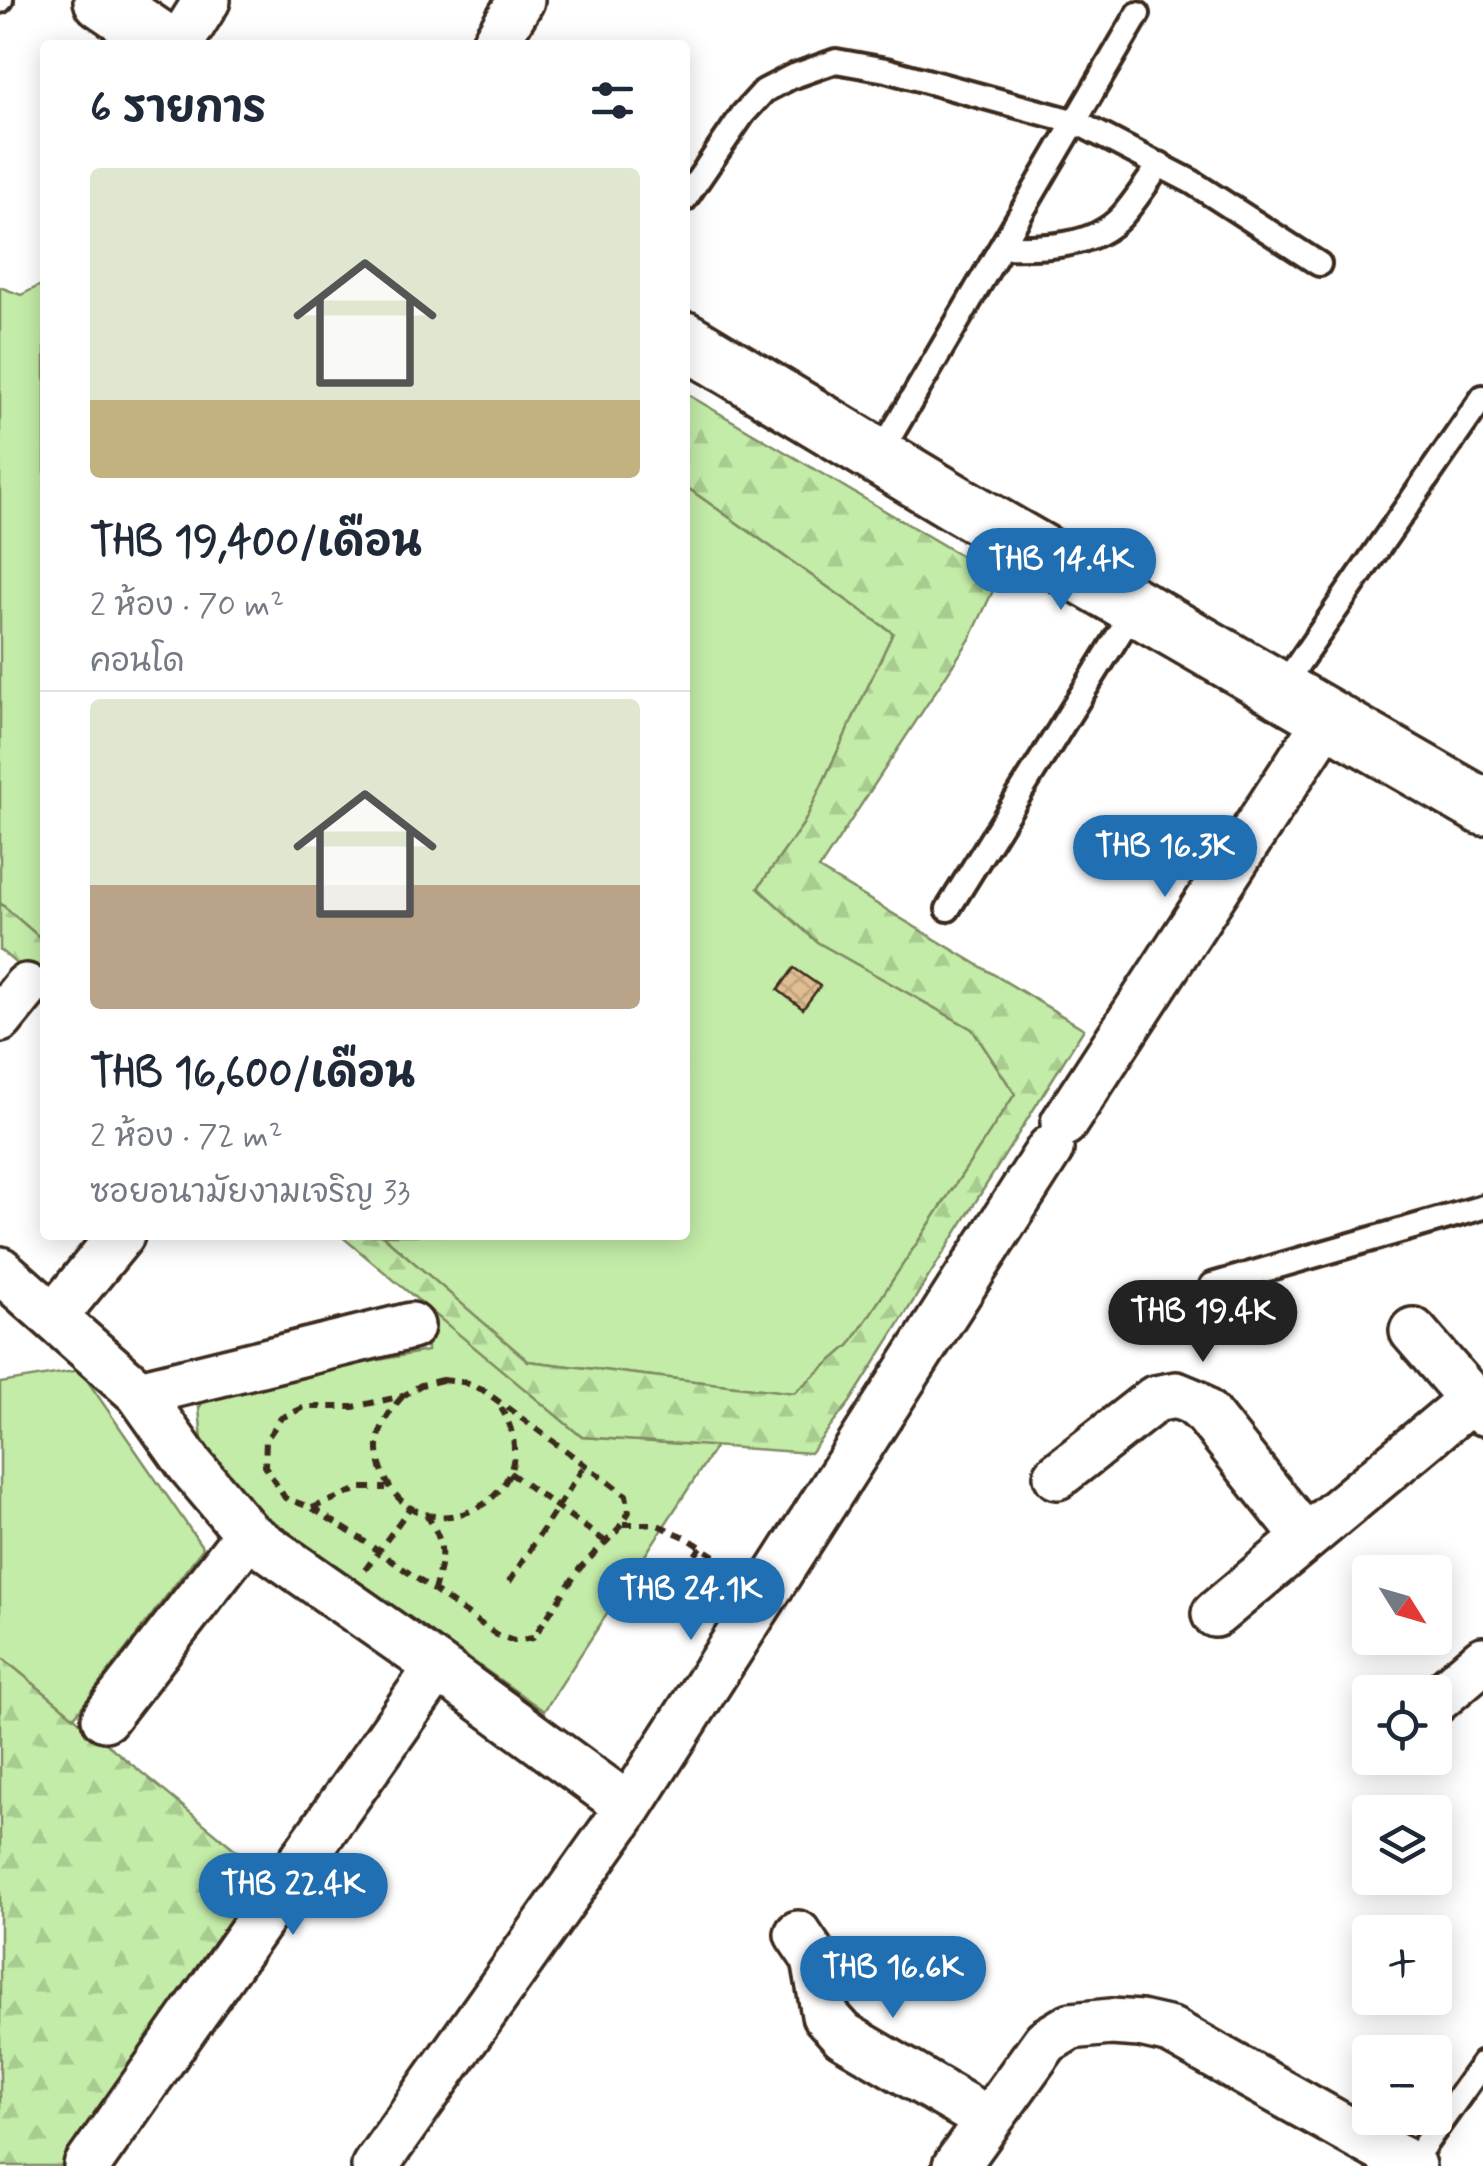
<!DOCTYPE html>
<html lang="th">
<meta charset="utf-8">
<style>
:root{--surface:#fff;--page:#f2f2f3;--text:#1f2937;--muted:#747a83;--line:#e0e1e3;--accent:#1f6fb2}
body{margin:0;font-family:Mynerve,"Playpen Sans Thai",sans-serif;background:var(--page);color:var(--text);height:100vh;display:flex;flex-direction:column;font-size:38px;white-space:nowrap}
*{box-sizing:border-box;margin:0}
p{font-size:32px;color:var(--muted)}
.icon{flex:none;width:55px;height:55px;fill:none;stroke:currentColor;stroke-width:2;stroke-linecap:round;stroke-linejoin:round}
.map{position:relative;flex:1;overflow:hidden}
.side{position:absolute;left:40px;top:40px;width:650px;height:1200px;display:flex;flex-direction:column;background:var(--surface);border-radius:10px;box-shadow:0 5px 25px #0003}
.side>*{flex:none}
.needle{width:65px;rotate:127deg}
.buttons{position:absolute;left:1352px;top:1555px;display:grid;gap:20px}
.buttons a{display:grid;place-items:center;width:100px;height:100px;border-radius:10px;background:var(--surface);box-shadow:0 5px 25px #0003;font-size:50px}
.price{position:absolute;translate:-50% -85px;padding:0 22px;border-radius:35px;background:var(--accent);color:#fff;font-size:32px;line-height:65px;filter:drop-shadow(0 2px 5px #0008)}
.price::after{content:'';position:absolute;left:50%;top:60px;width:30px;height:22px;margin-left:-15px;background:inherit;clip-path:polygon(0 0,100% 0,50% 100%)}
.price.active{background:#222;color:#fff}
ul{padding:0;list-style:none}
li{display:grid;align-content:center;gap:20px;height:530px;padding:0 50px}
li+li{border-top:2px solid var(--line)}
li span{display:grid;place-items:center;height:310px;border-radius:10px;color:#555}
li>.icon{margin-inline-start:auto}
span .icon{width:180px;height:180px;fill:#fffc;stroke-width:1}
li b{font-size:42px}
h2{display:flex;justify-content:space-between;align-items:center;height:120px;padding:0 50px;font-size:42px}
.map>svg:first-child{display:block}
.green{fill:#c3eca8;stroke:#7f8b63;stroke-width:2.5}
.forest{fill:url(#forest-firs);stroke:#7f8b63;stroke-width:2.5}
.building{fill:url(#building-cross-hatch);stroke:#3b2a1e;stroke-width:2.5}
.lines{fill:none;stroke-linecap:round;stroke-linejoin:round}
.service-casing{stroke:#3b2a1e;stroke-width:30}
.minor-casing{stroke:#3b2a1e;stroke-width:52}
.tertiary-casing{stroke:#3b2a1e;stroke-width:62}
.path{stroke:#3b2a1e;stroke-width:6;stroke-dasharray:10 8;stroke-linecap:butt}
.service{stroke:#fff;stroke-width:22}
.minor{stroke:#fff;stroke-width:45}
.tertiary{stroke:#fff;stroke-width:55}
</style>
<div class="map">
<svg width="1483" height="2166" viewBox="0 0 1483 2166">
<defs>
<pattern id="forest-firs" width="22" height="20" patternUnits="userSpaceOnUse" patternTransform="scale(2.5)"><rect width="22" height="20" fill="#c3eca8"/><path d="M5 1l3.5 6h-7zM16 11l3.5 6h-7z" fill="#a8cb90"/></pattern>
<pattern id="building-cross-hatch" width="8" height="8" patternUnits="userSpaceOnUse" patternTransform="scale(2.5)"><rect width="8" height="8" fill="#e0be92"/><path d="M0 0l8 8M0 8l8-8" fill="none" stroke="#c1a37d"/></pattern>
</defs>
<rect width="100%" height="100%" fill="#fff"/>
<filter id="ink" filterUnits="userSpaceOnUse"><feTurbulence type="fractalNoise" baseFrequency=".01" numOctaves="2"/><feDisplacementMap in="SourceGraphic" scale="20" xChannelSelector="R" yChannelSelector="G"/><feConvolveMatrix kernelMatrix="1 2 1 2 8 2 1 2 1" color-interpolation-filters="sRGB"/></filter>
<g filter="url(#ink)">
<path class="green" d="M45 283V942L0 903V287L21 295Z
M685 486 893 633 804 823 758 888 817 942 972 1029 1015 1094 850 1345 794 1393 528 1361 382 1235H685Z
M426 1306 582 1437 716 1446 544 1711 250 1505 202 1440 199 1408 209 1392 427 1351Z
M80 1370 203 1548 74 1717 0 1656V1383Z"/>
<path class="forest" d="M685 393 999 578 970 639 819 869 1084 1029 850 1402 810 1453 582 1437 340 1235H382L528 1361 794 1393 850 1345 1015 1094 972 1029 817 942 758 888 804 823 893 633 685 486Z
M0 903 45 942V988L0 950Z
M0 1656 265 1874 62 2166H0Z"/>
<path class="building" d="M794 968 820 986 803 1009 778 990Z"/>
<g class="lines">
<defs>
<path id="service" d="M0 1 1 0
M685 199 743 114 764 91 791 77 836 61 886 70 1076 122 1192 182 1319 264
M1002 247C1042 248 1093 248 1122 216 1136 200 1148 181 1160 164
M878 457 1138 14
M1280 690 1483 397
M948 909 1136 607
M1212 1285 1483 1207
M1410 2165 1483 2063"/>
<path id="minor" d="M179 45 207 0
M494 45 521 0
M0 1019 26 987
M1064 1123 1328 718
M0 1270 139 1393 190 1465 248 1534 438 1667 629 1807
M54 1317 121 1235
M1413 1331 1483 1412
M139 1393 411 1326
M1057 1476 1155 1399 1176 1395 1193 1402 1207 1414 1305 1537
M1215 1614 1472 1399
M1435 1701 1483 1660
M105 1718 248 1534
M798 1934 815 1959 825 2015 843 2035 988 2120
M87 2166 438 1667
M375 2166 629 1807 1050 1149
M956 2166 1046 2041 1071 2026 1111 2022 1140 2024 1171 2031 1412 2166"/>
<path id="tertiary" d="M102 0 168 45
M685 340 954 502 1483 807"/>
</defs>
<use href="#service" class="service-casing"/>
<use href="#minor" class="minor-casing"/>
<use href="#tertiary" class="tertiary-casing"/>
<path class="path" d="M442 1380 463 1382 483 1390 626 1495 629 1512 617 1531 580 1568 533 1638 514 1641 497 1635 358 1537 312 1508 285 1498 265 1466 266 1440 281 1418 305 1407H353L403 1396 421 1385Z
M402 1397C384 1417 372 1439 381 1467 412 1566 558 1501 501 1408
M510 1473 606 1542
M312 1508 361 1488H386
M426 1514C447 1546 443 1556 434 1591
M623 1524H655L687 1538 734 1568
M365 1570 411 1506
M509 1582 585 1465
M663 1598 701 1547"/>
<use href="#service" class="service"/>
<use href="#minor" class="minor"/>
<use href="#tertiary" class="tertiary"/>
</g>
</g>
</svg>
<div class="buttons">
<a><svg class="needle" viewBox="-14 -14 28 28"><path d="M0-13l5 13h-10z" fill="#e53935"/><path d="M0 13l5-13h-10z" fill="#747a83"/></svg></a>
<a><svg class="icon" aria-label="locate" viewBox="0 0 24 24"><circle cx="12" cy="12" r="6"/><path d="M12 2v4M12 18v4M2 12h4M18 12h4"/></svg></a>
<a><svg class="icon" aria-label="layers" viewBox="0 0 24 24"><path d="M12 4l9 5-9 5-9-5zM3 14l9 5 9-5"/></svg></a>
<a>+</a>
<a>−</a>
</div>
<b class="price" style="left:1061px;top:613px">THB 14.4K</b>
<b class="price" style="left:1165px;top:900px">THB 16.3K</b>
<b class="price active" style="left:1203px;top:1365px">THB 19.4K</b>
<b class="price" style="left:691px;top:1643px">THB 24.1K</b>
<b class="price" style="left:293px;top:1938px">THB 22.4K</b>
<b class="price" style="left:893px;top:2021px">THB 16.6K</b>
<section class="side">
<h2>6 รายการ<svg class="icon" aria-label="filters" viewBox="0 0 24 24"><path d="M4 7h16M4 17h16"/><circle cx="9" cy="7" r="2"/><circle cx="15" cy="17" r="2"/></svg></h2>
<ul>
<li><span style="background:linear-gradient(#dfe7d0 75%,#c2b280 0)"><svg class="icon" aria-label="home" viewBox="0 0 24 24"><path d="M3 11l9-7 9 7M6 9v11h12V9"/></svg></span><div><b>THB 19,400/เดือน</b><p>2 ห้อง · 70 m²</p><p>คอนโด</p></div></li>
<li><span style="background:linear-gradient(#dfe7d0 60%,#b9a48a 0)"><svg class="icon" aria-label="home" viewBox="0 0 24 24"><path d="M3 11l9-7 9 7M6 9v11h12V9"/></svg></span><div><b>THB 16,600/เดือน</b><p>2 ห้อง · 72 m²</p><p>ซอยอนามัยงามเจริญ 33</p></div></li>
</ul>
</section>
</div>
